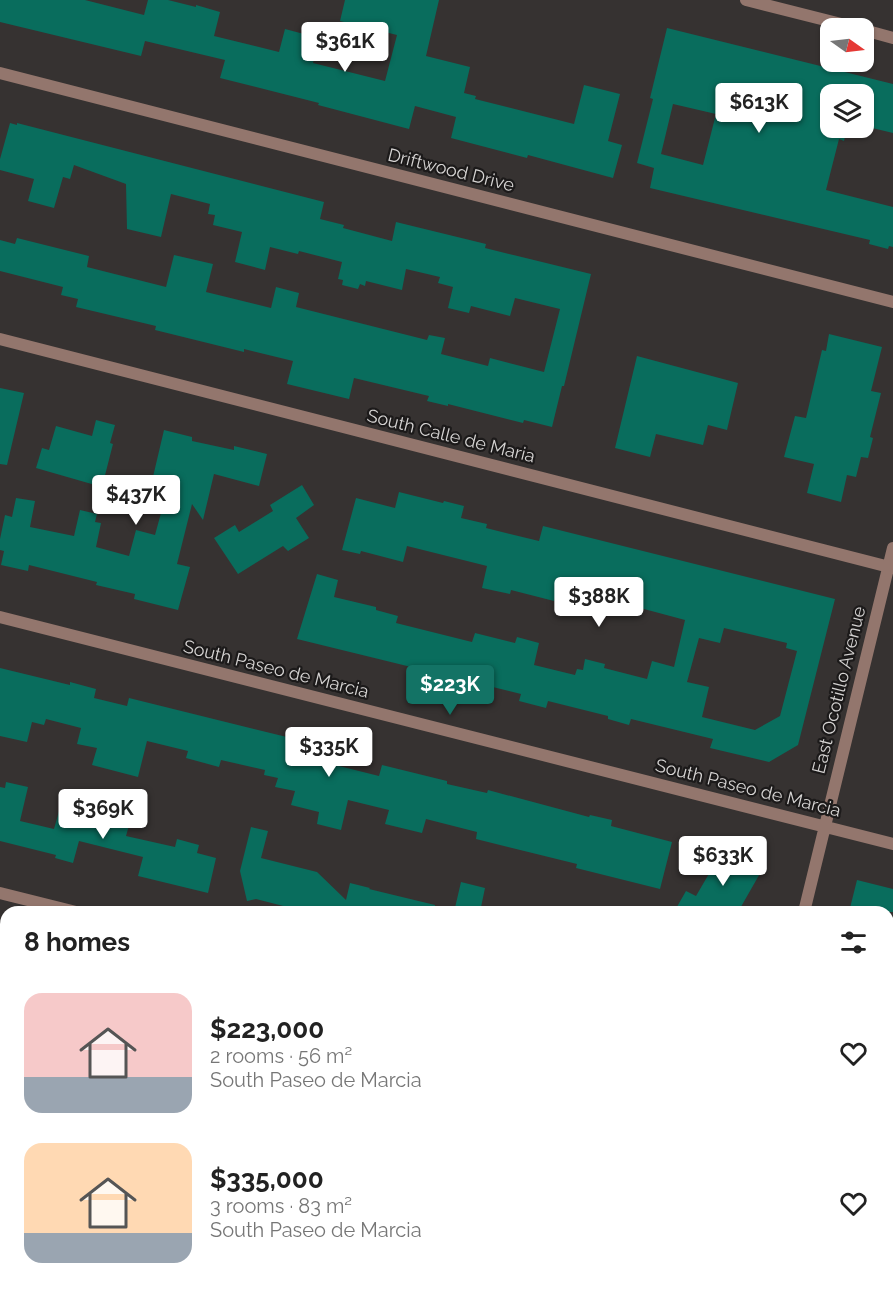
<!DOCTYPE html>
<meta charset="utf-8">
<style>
:root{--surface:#fff;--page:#f2f2f2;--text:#222;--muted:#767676;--accent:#137365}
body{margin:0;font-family:Raleway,sans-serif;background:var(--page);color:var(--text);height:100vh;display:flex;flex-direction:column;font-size:22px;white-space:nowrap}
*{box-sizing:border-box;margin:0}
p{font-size:20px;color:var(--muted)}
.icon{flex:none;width:33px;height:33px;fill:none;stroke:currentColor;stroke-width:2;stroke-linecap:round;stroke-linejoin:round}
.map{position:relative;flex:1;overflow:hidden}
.drawer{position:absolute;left:0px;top:906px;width:894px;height:386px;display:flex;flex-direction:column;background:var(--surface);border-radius:18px 18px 0 0;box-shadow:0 2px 4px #0004}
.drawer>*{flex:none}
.needle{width:39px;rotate:104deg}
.controls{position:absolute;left:820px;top:18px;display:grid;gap:12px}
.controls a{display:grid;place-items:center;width:54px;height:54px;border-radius:12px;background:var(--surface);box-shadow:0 2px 4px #0004;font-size:30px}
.price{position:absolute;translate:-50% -51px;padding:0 14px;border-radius:6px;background:#fff;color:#222;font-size:20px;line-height:39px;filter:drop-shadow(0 2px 3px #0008)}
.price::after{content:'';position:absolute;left:50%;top:36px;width:18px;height:14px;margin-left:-9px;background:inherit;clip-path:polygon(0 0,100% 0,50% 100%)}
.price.selected{background:var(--accent);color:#fff}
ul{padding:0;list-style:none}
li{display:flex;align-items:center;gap:18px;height:150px;padding:0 24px}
li span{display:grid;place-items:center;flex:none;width:168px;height:120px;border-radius:18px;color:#555}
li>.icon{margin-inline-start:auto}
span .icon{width:72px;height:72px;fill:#fffc;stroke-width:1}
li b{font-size:26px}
h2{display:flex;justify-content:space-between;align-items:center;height:72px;padding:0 24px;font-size:26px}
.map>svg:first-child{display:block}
.building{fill:#096d5d;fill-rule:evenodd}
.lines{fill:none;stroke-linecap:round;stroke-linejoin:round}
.minor{stroke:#93766d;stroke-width:12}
.labels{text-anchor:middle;stroke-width:4.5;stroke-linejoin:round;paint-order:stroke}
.street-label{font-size:18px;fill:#d5d3d2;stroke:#1c1a1a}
</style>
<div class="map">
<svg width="893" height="1291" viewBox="0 0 893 1291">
<rect width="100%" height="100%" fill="#363231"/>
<path class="building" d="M0 0H85L144 15 148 0H168L196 7V5L220 12 214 36 279 52 285 29 319 38 313 63 385 81 397 35 340 21 345 0H439L426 56 470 67 464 93 476 96 475 99 574 124 584 85 620 94 608 141 622 145 613 178 528 155 527 158 451 138 456 117 415 106 409 129 318 105 319 103 220 78 225 60 145 41 141 56 0 22Z
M667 28 893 84V133L864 126V94H831V128H847L844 141 839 139 826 190 893 207V247L889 246 888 249 869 244 870 240 650 188 654 168 637 163 653 99 650 98ZM673 104 716 114 703 165 661 154Z
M10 123 17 125V123L324 202 320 219 344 225 343 228 392 241 396 222 486 244 485 248 591 274 564 386H562L552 427 524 420 523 423 448 404V406L427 401 429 396 354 378 349 399 287 384 293 361 244 349V352L155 330 156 326 76 307 78 299 61 295 63 287 0 271V240L15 244 17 238 89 256 87 267 166 287 174 255 213 264 206 292 271 308 276 287 299 293 296 307 427 340 429 335 445 338 441 354 488 366 490 358 544 372 560 309 515 298 510 316 471 306 469 313 448 308 453 287 438 283 440 277 406 269 402 290 366 281 365 286 360 284 358 289 342 285 343 280 338 279 342 262 299 251 298 254 270 247 265 270 235 262 242 232 213 225 215 215 208 214 210 204 171 194 161 237 127 229 126 184 74 165 70 179 63 177 54 208 28 201 34 179 0 170V159Z
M829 334 882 347 871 391 881 393 870 437 873 438 868 458 861 457 856 477 847 475 841 502 807 493 814 464 784 457 795 416 806 418 822 350 826 351Z
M637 356 738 383 727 430 708 425 703 445 656 434 650 457 615 448Z
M0 388 24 393 7 465 0 464Z
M96 420 115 425 110 443 113 444 102 487 36 468 42 448 49 450 56 426 92 436Z
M164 430 192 437V441L234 450V446L267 454 259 486 214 474 203 520 192 504 177 564 190 567 178 610 134 599 135 594 96 585 97 582 29 565 28 571 1 565 4 551 0 550V539L5 515 12 517 16 498 35 501 30 527 74 536 80 510 97 514 95 522 101 523 96 547 129 556 136 530 155 535 164 502 148 498Z
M302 485 314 505 296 518 309 538 288 551 283 546 238 574 214 538 235 525 239 532 273 511 270 505Z
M399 492 443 503 444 501 464 506 461 518 487 524 486 528 539 541 543 526 835 599 798 745 769 762 710 748 713 739 631 719 629 725 608 719V716L548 701 546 708 519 701 521 694 297 639 317 574 338 580 334 597 376 607V610L398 616 396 623 472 642 475 633 515 643 517 637 539 643 534 665 575 675 577 669 583 670 585 659 605 664 604 668 647 679 652 661 674 667 685 620 618 602 617 606 557 591 554 601 511 590 510 594 482 588 487 566 407 546 403 562 361 551 360 554 342 550 356 498 395 508ZM724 628 787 643 786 648 797 651 780 716 755 730 702 717 709 687 687 682 699 638 720 643Z
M0 668 70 685V682L96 689 94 698 127 706 129 698 299 740 295 755 379 776 382 765 447 781V784L487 793 488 790 589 817 590 815 612 820 611 826 672 842 660 889 576 868 577 864 476 839 477 832 426 819 422 833 385 824 389 810 348 800 341 830 317 824 319 812 291 805 295 791 275 787 278 778 264 775 265 770 221 760 219 767 186 758 188 751 147 741 138 777 92 765 97 748 77 744 81 728 46 719 44 725 32 722 27 742 0 736Z
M6 782 28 787 20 821 54 829 61 804 104 814 106 804 133 811 126 836 175 847 177 839 199 845 197 853 216 858 208 893 138 876 143 857 79 841 73 863 55 858 56 855 0 841V787L5 788Z
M251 827 268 831 261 858 317 872 346 900 350 883 370 888 369 889 435 905 434 912H298L295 909 256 899 247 901 240 871Z
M724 848 762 870 738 912H674L686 891 696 896Z
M857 880 893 889V912H849Z
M461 882 485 888 480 912H454Z"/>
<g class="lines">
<path class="minor" d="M746 0 857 28
M864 30 893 38
M0 73 893 302
M0 339 893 568
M0 617 893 844
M0 893 76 912
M804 912 893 548
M888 1119 893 1120
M0 1160 6 1162
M492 1286 513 1291
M24 1291 25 1286
M719 1291 721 1286"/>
</g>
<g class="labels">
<g class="street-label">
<text transform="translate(451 170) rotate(14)" y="6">Driftwood Drive</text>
<text transform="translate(451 436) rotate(14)" y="6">South Calle de Maria</text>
<text transform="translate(276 669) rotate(14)" y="6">South Paseo de Marcia</text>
<text transform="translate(839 690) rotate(-76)" y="6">East Ocotillo Avenue</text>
<text transform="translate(748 788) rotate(14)" y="6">South Paseo de Marcia</text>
</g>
</g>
</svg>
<div class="controls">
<a><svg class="needle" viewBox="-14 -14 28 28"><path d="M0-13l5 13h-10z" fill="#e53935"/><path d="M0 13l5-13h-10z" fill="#767676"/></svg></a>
<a><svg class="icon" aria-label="layers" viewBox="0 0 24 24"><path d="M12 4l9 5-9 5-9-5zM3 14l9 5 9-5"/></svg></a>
</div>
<b class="price" style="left:345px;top:73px">$361K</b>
<b class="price" style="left:759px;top:134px">$613K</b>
<b class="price" style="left:136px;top:526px">$437K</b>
<b class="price" style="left:599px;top:628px">$388K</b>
<b class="price selected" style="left:450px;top:716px">$223K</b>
<b class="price" style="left:329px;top:778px">$335K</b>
<b class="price" style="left:103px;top:840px">$369K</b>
<b class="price" style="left:723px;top:887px">$633K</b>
<section class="drawer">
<h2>8 homes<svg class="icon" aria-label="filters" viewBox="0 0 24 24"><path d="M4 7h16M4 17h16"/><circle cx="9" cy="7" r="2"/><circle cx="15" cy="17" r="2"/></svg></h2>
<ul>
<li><span style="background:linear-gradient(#f6c9c9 70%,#9aa5b1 0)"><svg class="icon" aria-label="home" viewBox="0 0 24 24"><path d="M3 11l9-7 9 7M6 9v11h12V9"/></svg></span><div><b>$223,000</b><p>2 rooms · 56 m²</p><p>South Paseo de Marcia</p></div><svg class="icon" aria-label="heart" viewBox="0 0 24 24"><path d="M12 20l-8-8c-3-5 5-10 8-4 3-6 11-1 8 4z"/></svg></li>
<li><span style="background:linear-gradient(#ffd9b3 75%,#9aa5b1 0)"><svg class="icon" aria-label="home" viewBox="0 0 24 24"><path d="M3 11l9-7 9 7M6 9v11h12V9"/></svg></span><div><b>$335,000</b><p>3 rooms · 83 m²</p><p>South Paseo de Marcia</p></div><svg class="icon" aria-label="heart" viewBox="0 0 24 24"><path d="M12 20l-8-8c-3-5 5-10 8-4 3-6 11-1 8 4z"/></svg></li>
</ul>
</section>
</div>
